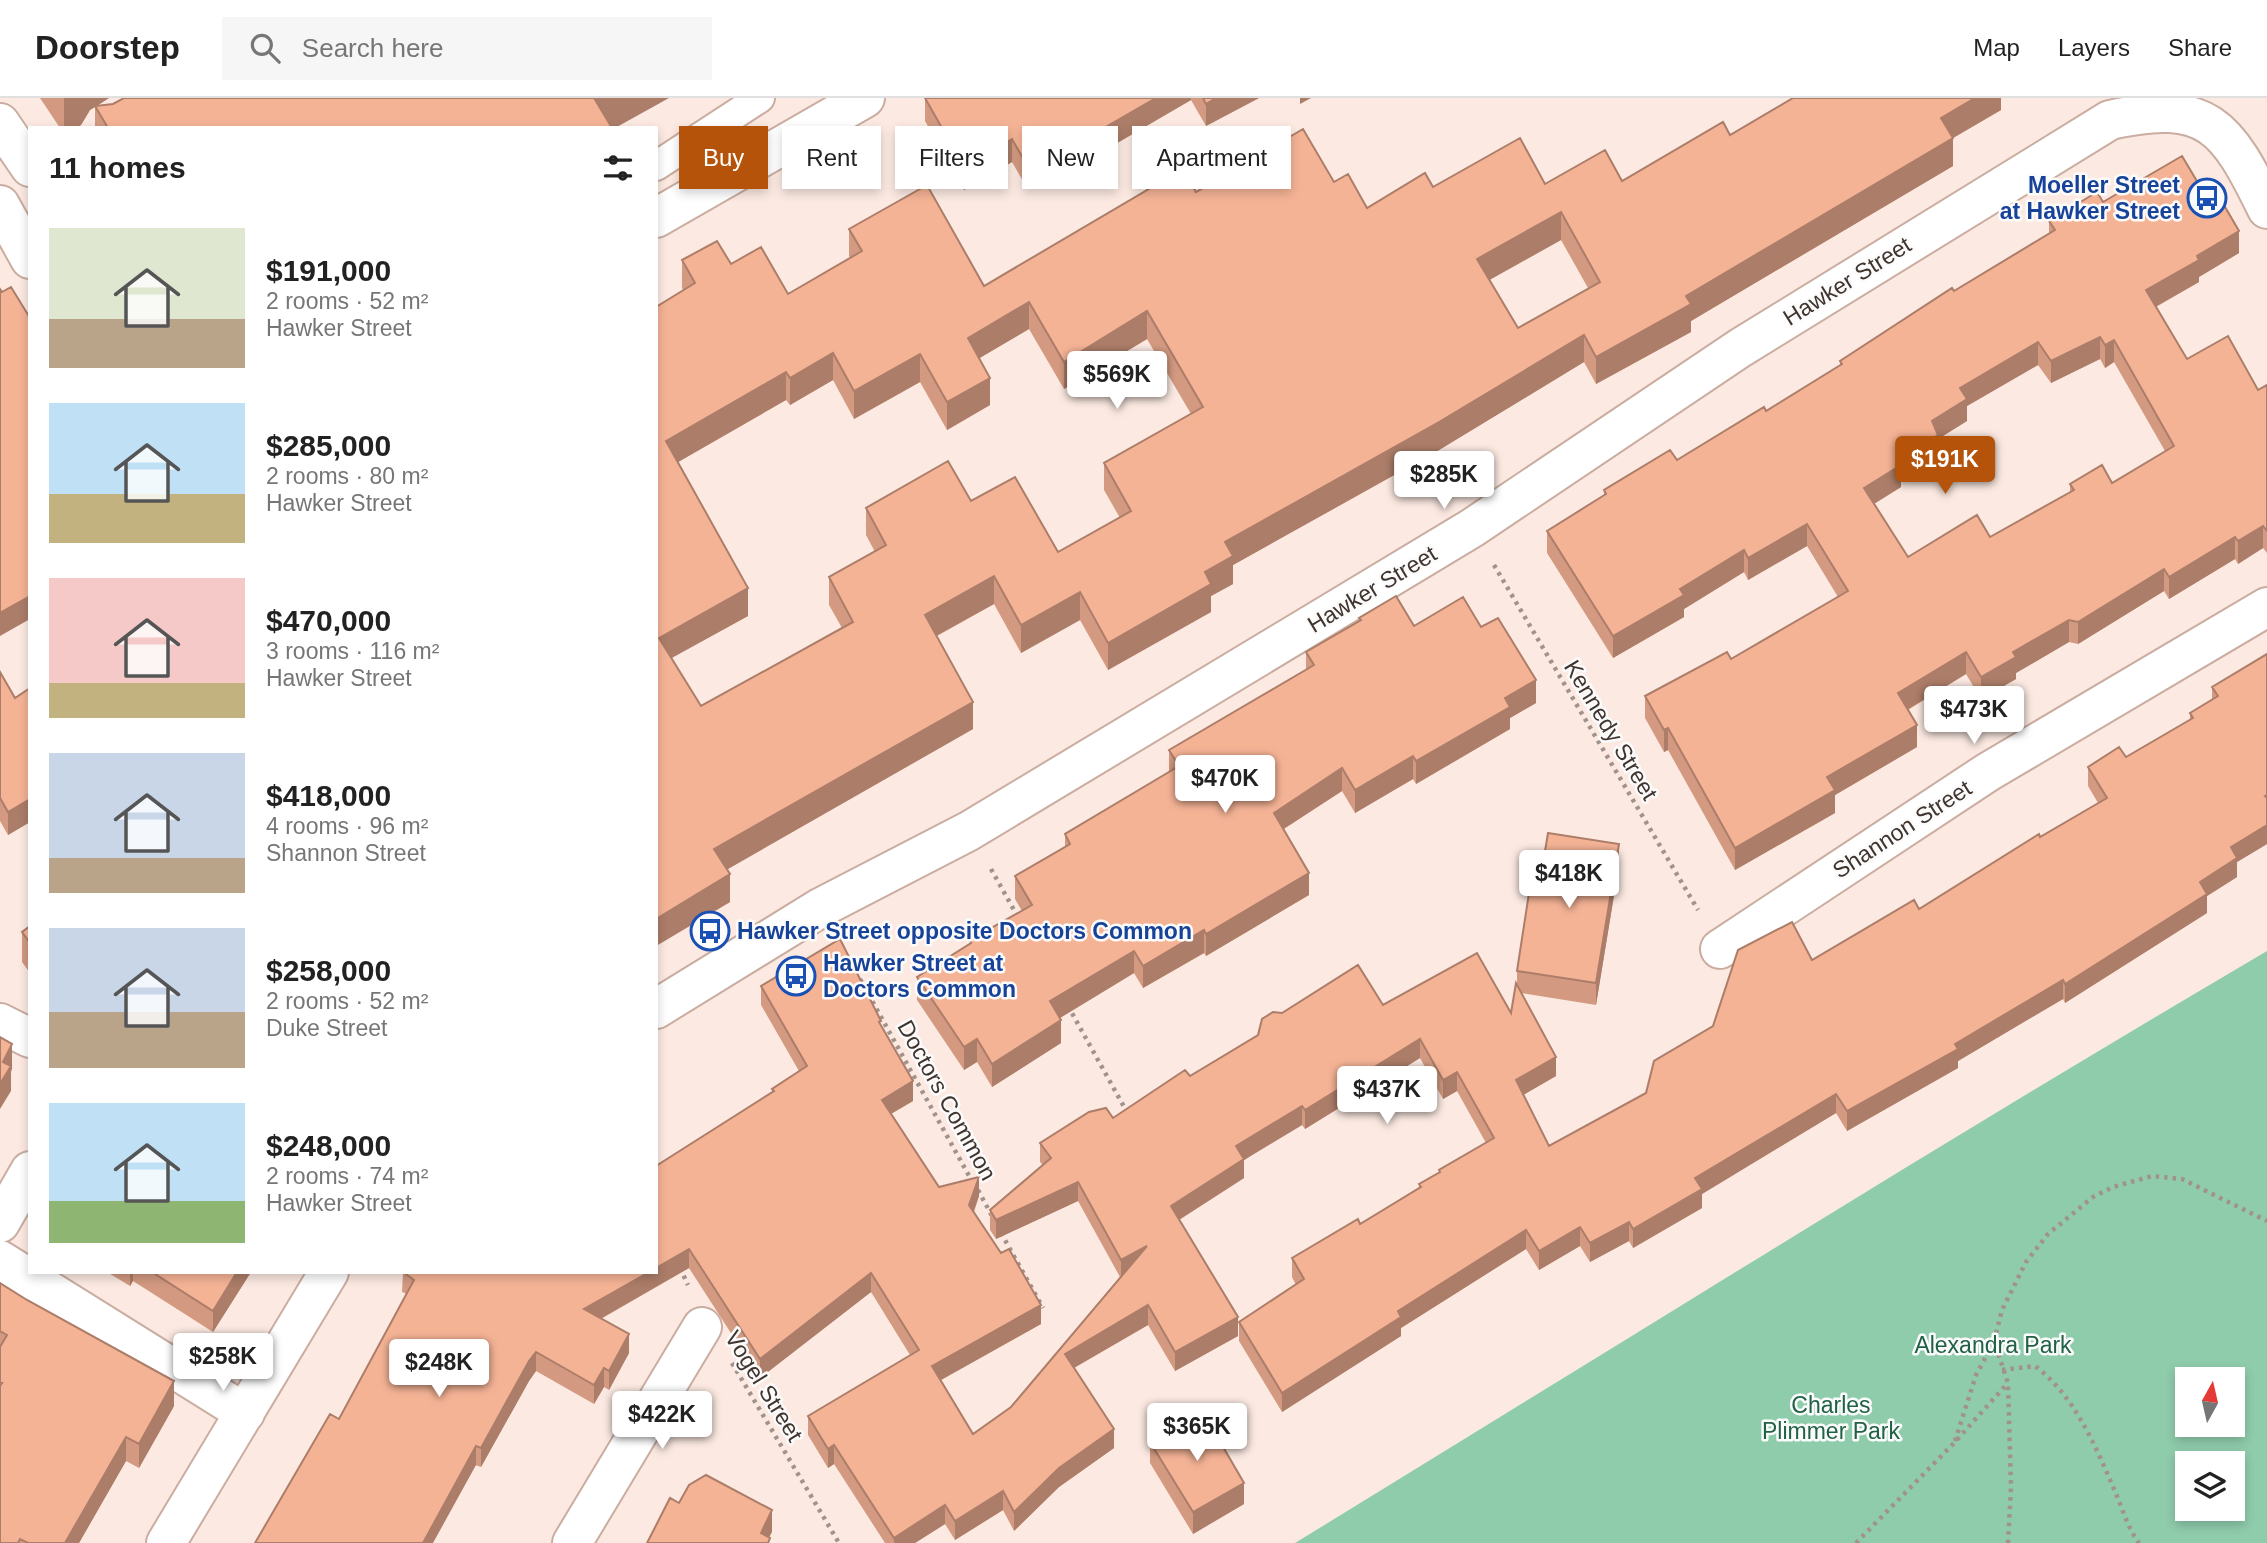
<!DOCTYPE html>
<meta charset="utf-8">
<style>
:root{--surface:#fff;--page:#f6f6f6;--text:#222;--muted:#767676;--line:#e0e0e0;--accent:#b45309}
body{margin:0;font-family:Helvetica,sans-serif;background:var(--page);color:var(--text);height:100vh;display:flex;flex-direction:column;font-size:26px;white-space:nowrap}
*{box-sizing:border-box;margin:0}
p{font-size:23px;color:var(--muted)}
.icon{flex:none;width:38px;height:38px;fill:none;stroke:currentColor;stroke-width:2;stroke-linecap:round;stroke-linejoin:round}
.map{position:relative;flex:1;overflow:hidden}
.drawer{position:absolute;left:28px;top:28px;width:630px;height:1148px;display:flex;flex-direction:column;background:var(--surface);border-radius:0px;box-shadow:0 4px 10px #0003}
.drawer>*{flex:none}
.guide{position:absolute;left:679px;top:28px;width:665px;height:63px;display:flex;gap:14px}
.needle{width:46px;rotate:8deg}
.controls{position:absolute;left:2175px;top:1269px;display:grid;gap:14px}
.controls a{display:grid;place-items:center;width:70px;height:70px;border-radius:0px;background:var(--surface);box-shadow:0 4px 10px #0003;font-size:35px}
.price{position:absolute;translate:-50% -60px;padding:0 16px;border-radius:7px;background:#fff;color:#222;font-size:23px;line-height:46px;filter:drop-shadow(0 2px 4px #0008)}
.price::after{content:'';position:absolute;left:50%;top:42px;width:21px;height:16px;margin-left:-10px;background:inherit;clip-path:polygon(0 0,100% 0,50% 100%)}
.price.selected{background:var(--accent);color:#fff}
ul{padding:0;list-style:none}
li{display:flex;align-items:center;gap:21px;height:175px;padding:0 21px}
li span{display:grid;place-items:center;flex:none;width:196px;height:140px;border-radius:0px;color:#555}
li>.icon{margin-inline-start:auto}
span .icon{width:84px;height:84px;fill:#fffc;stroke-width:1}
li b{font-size:30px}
h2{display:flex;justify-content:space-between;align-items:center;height:84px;padding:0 21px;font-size:30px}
.tag{padding:0 24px;border-radius:0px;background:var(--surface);box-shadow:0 4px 10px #0003;font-size:24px;line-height:63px}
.tag.selected{background:var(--accent);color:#fff}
header{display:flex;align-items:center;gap:42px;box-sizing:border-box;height:98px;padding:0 35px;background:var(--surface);border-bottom:2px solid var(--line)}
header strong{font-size:33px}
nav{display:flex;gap:38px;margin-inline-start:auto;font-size:24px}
.search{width:490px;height:63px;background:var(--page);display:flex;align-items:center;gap:18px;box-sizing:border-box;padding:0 24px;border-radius:0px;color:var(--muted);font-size:26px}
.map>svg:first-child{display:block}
.green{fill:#8fccac;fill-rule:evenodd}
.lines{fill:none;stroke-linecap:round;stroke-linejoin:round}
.lane-casing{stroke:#caada0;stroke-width:32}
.street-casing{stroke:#caada0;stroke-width:42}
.secondary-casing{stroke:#caada0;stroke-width:42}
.path{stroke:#a1928c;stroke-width:4.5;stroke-dasharray:3.5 5;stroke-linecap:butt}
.lane{stroke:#fff;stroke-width:28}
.street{stroke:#fff;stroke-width:38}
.secondary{stroke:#fff;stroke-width:38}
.wall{fill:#d39a81;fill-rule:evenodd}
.shaded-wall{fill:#ac7d69}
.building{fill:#f5b396;stroke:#ac7d69;stroke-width:2;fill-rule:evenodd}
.labels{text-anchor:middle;stroke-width:5;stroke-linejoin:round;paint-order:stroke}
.transit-label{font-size:23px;font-weight:bold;fill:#164399;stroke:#fbfbfb;text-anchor:start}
.street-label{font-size:23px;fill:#40342f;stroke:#fbfbfb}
.park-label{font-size:23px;fill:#206245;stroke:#fbfbfb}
</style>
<header>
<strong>Doorstep</strong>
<div class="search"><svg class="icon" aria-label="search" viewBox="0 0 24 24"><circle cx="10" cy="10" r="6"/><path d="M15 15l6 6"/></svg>Search here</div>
<nav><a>Map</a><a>Layers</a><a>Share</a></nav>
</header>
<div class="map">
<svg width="2267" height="1445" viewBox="0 0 2267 1445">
<rect width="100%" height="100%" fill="#fceae2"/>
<path class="green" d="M2267 853V1445H1295C1619 1247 1940 1045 2267 853ZM2188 1281H2233V1326H2188ZM2188 1365H2233V1410H2188Z"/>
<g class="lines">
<defs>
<path id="lane" d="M656 68 760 0"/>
<path id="street" d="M0 25 30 69
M0 107 30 161
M656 120 865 0
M1720 851 1988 674 2267 509
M0 925 30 940
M0 1125 30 1073
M0 1162 245 1315
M572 1445 702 1229"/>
<path id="secondary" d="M656 911 820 810 969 733 1472 430 1740 250 2110 22C2208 0 2227 29 2267 111
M166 1445 329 1174"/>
</defs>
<use href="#lane" class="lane-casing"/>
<use href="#street" class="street-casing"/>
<use href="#secondary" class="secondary-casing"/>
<path class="path" d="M1494 467 1698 812
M991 771 1019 821
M860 881 973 1085
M1068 908 1128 1016
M978 1092 992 1118
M1001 1135 1043 1210
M680 1170 688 1187
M732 1265 839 1445
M2002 1272 2035 1268C2074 1297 2095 1347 2114 1391 2122 1409 2127 1429 2139 1445
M1955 1343 1976 1277 1994 1244
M1856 1445 1954 1345 2007 1286
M2008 1445 2011 1389 2008 1285 1994 1243 2002 1212 2026 1164 2048 1136 2093 1099 2113 1089 2152 1078 2182 1081 2267 1123"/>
<use href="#lane" class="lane"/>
<use href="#street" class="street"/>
<use href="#secondary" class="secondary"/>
</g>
<path class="wall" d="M40 0H109L97 8 615 30H95V9L90 12 81 27 75 30H60Z
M925 0H1259L1206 28 1191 2 1040 90 1037 84 1027 90 1012 64 964 92 925 23Z
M2001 0V12L1953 40V68L1691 223V234L1596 286 1584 264 1439 352 1233 467V486L1211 498V514L1108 572 1080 522 1021 555 994 506 937 538 973 631 727 771 730 804 656 848V209L683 192 682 190V162L731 166 788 196 850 160 849 158V131L984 188 1196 94 1334 84 1367 110 1433 89 1622 83 1730 37ZM1561 142 1588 190 1518 230 1489 182ZM1029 231 1064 291 1147 241 1191 316 1104 365V392L1120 420 1058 454 971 403 866 410V437L875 454 829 479V507L842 530 701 608 671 560 748 518 678 364 786 302 790 307 833 282 854 321 920 284 947 332 990 307 979 260Z
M2103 104 2239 155 2199 179V184L2156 209 2187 261 2258 292 2267 287V455L2263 450 2238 466 2235 461 2169 501 2164 493 2078 546 2069 544 2016 575V581L1981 601 1966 576 1908 612 1917 649 1835 697V715L1735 772 1668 652 1664 654 1645 620V598L1731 561 1838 499 1807 448 1748 482 1744 474 1684 511V519L1613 560 1547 455V433L1604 397V392L1677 362 1766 313 1840 267V263L2049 135V123ZM2100 261 2105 270 2114 264 2165 353 2112 385 2070 386V394L1990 439 1908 459 1874 406 1901 389V382L1938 359V341L1967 323V308L2038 267 2051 285Z
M1359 520 1414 528 1481 529 1536 605 1510 620V631L1416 686 1413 681 1355 715 1342 693 1284 731 1309 797 1206 858 1204 855 1143 890 1134 875 1060 920 1061 945 992 989 977 964 964 972 917 902V879L970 846V842L1022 813 1015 801V778L1065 749V736L1169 674V652L1306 572V554L1359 523Z
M2267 556V746L2237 764V779L2207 798V815L2065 905 2063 901 1958 963V970L1847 1033 1836 1015 1702 1096V1110L1633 1150 1629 1143 1590 1164 1580 1148 1539 1172 1526 1151 1401 1230V1238L1282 1314 1239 1243V1224L1296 1187 1292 1179V1160L1360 1126 1419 1089V1086L1439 1075V1072L1486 1045 1457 993 1443 1001 1420 960 1305 1031 1302 1027 1244 1062V1080L1179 1122 1238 1238 1175 1273 1148 1227 1074 1270 1114 1350 1059 1389 1014 1433 1003 1412 955 1442 945 1426 915 1445H885L834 1366 828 1370 808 1337V1318L910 1257 871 1194 760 1280 689 1170 601 1221 629 1255 609 1292 604 1289 594 1306 536 1273 529 1283 481 1369 339 1321 407 1196 402 1194 403 1174H656L772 994V991L799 973 761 907V888L881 928 913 1003 891 1016 939 1089 979 1098 974 1114 1041 1226 941 1282 973 1336 1011 1309 1120 1179 1078 1103 996 1141 990 1132V1112L1043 1067 1040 1064V1045L1113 1020 1190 978 1258 937 1282 915 1383 907 1511 915 1517 888V873L1538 795 1619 767 1596 907 1521 895 1556 978 1523 997 1549 1048 1646 995 1713 928 1812 862 1919 811 2098 705 2088 688V669L2126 659 2190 622V615L2212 601V589Z
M0 574 15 600 30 590V724L8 737 0 723Z
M30 828V875L22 864V834Z
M107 1174H251L213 1234 133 1183 130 1188Z
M0 1185 174 1308 139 1370 126 1363 79 1445H0Z
M1150 1344 1244 1406 1193 1436 1150 1365Z"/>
<path class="shaded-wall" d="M64 0H109L90 12 81 27 75 30H64Z
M594 0H669L615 30H594Z
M1156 0H1191V2L1040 90V67Z
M1216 0H1259L1206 28V6Z
M1300 0H1311L1300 6Z
M1975 0H2001V12L1953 40V68L1691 223V234L1596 286V259L1686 198 1941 20Z
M1012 41V64L964 92V69Z
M1037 61V84L1027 90V67Z
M1561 114V142L1477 189V161Z
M2239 133V155L2199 179V184L2146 214V192L2197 158Z
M1029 204V231L968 267V240Z
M1147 213V241L1064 291V264Z
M1584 237V264L1439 352 1233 467V486L1211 498V514L1108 572V545L1205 474 1225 444Z
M2100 239V261L2051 285V263Z
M2114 242V264L2105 270V247Z
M2038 244V267L1967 308V323L1938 341V359L1901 382V389L1864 412V390L1898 362 1960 290Z
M833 255V282L790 307V280Z
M920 256V284L854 321V293Z
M786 274V302L666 371V343Z
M990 280V307L947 332V304Z
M1807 426V448L1748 482V460Z
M2263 428V450L2238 466V443Z
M2235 439V461L2169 501V479Z
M1744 452V474L1684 511V519L1613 560V538L1680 491Z
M2164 471V493L2078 546V524Z
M994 478V506L925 544V517Z
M748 490V518L659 567V540Z
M1080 494V522L1021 555V527Z
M30 498V521L0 538V515Z
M2069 522V544L2016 575V581L1981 601V579L2013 554Z
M1966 554V576L1898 617V595Z
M1536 582V605L1510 620V631L1416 686V663L1505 600Z
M973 604V631L714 779V751Z
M1917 627V649L1835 697V715L1735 772V750L1827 679Z
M1668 630V652L1664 654V632Z
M1413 658V681L1355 715V692Z
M1342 670V693L1274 737V715Z
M30 701V724L8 737V714Z
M2267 727V746L2237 764V779L2207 798V815L2065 905V886L2200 784 2231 749Z
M1619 746V767L1596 907V885Z
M1309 775V797L1206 858V836Z
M730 776V804L656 848V821Z
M1204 832V855L1143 890V868Z
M1134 853V875L1050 926V903Z
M2063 882V901L1958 963V970L1847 1033V1013L1955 946Z
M1061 922V945L992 989V966Z
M977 941V964L964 972V949Z
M1420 941V960L1305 1031V1012Z
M12 946V971L11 974V993L0 1011V986L3 964Z
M1556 959V978L1516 1001V982Z
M1457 974V993L1443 1001V982Z
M913 983V1003L882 1021V1002Z
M1836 996V1015L1702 1096V1110L1633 1150V1131L1695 1080Z
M1302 1008V1027L1244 1062V1080L1171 1127V1108L1236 1048Z
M979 1079V1098L969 1126V1107Z
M1078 1084V1103L996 1141V1122Z
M1629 1124V1143L1590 1164V1145Z
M1580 1129V1148L1539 1172V1153Z
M1526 1132V1151L1401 1230V1238L1282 1314V1295L1398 1213Z
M1147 1148 1121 1181V1162Z
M689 1151V1170L584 1230V1211L649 1174H656V1170Z
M130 1174H133V1183L130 1188Z
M237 1174H251L213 1234V1213Z
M871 1175V1194L760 1280V1261Z
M1041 1207V1226L932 1287V1268Z
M1148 1207V1227L1065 1275V1256Z
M1238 1219V1238L1175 1273V1254Z
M629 1236V1255L609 1292V1273Z
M536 1254V1273L529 1283 481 1369V1350L529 1263Z
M604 1270V1289L594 1306V1287Z
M174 1283V1308L139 1370V1346Z
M1114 1331V1350L1059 1389 1014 1433V1414L1059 1370Z
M126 1339V1363L79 1445H65Z
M834 1347V1366L828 1370V1351Z
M476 1348V1367L433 1445H423Z
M1244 1385V1406L1193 1436V1414Z
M1003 1393V1412L955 1442V1423Z
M945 1407V1426L915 1445H894V1440Z
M772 1412V1434L766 1445 761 1435Z"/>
<path class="building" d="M124 0H594L612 30H108L95 8 113 6Z
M925 0H1156L1040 67 1037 61 1027 67 1012 41 964 69Z
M1203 0H1216L1206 6Z
M1793 0H1975L1941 20 1953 40 1686 198 1691 206 1596 259 1584 237 1439 324 1225 444 1233 458 1205 474 1211 486 1108 545 1080 494 1021 527 994 478 925 517 973 604 714 751 730 776 656 821V209L695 185 682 162 717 143 731 166 761 149 788 196 862 153 849 131 927 87 984 188 1183 71 1196 94 1303 31 1334 84 1348 76 1367 110 1425 75 1433 89 1520 40 1545 86 1605 52 1622 83 1723 24 1730 37ZM1561 114 1600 184 1518 230 1477 161ZM1029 204 1064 264 1147 213 1203 309 1104 365 1131 413 1058 454 1015 379 971 403 948 363 866 410 886 447 829 479 853 524 701 608 659 540 748 490 666 343 786 274 790 280 833 255 854 293 920 256 947 304 990 280 968 240Z
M2182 58 2204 95 2214 90 2239 133 2197 158 2199 162 2146 192 2187 261 2228 238 2258 292 2267 287V433L2263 428 2238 443 2235 439 2169 479 2164 471 2078 524 2069 522 2013 554 2016 559 1981 579 1966 554 1898 595 1917 627 1827 679 1835 692 1735 750 1668 630 1664 632 1645 598 1727 554 1731 561 1848 493 1807 426 1748 460 1744 452 1680 491 1684 497 1613 538 1547 433 1606 396 1604 392 1670 352 1677 362 1764 309 1766 313 1842 266 1840 263 1952 190 1954 193 2055 132 2049 123 2097 94 2103 104ZM2100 239 2105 247 2114 242 2174 348 2112 385 2102 367 2070 386 2074 392 1990 439 1977 417 1908 459 1864 390 1901 367 1898 362 1938 337 1932 323 1967 301 1960 290 2038 244 2051 263Z
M11 189 30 220V498L0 515V191L2 194Z
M1396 498 1414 528 1463 499 1481 529 1498 520 1536 582 1505 600 1510 609 1416 663 1413 658 1355 692 1342 670 1274 715 1309 775 1206 836 1204 832 1143 868 1134 853 1050 903 1061 922 992 966 977 941 964 949 917 879 971 845 970 842 1032 807 1015 778 1070 746 1065 736 1179 668 1169 652 1314 567 1306 554 1361 522 1359 520Z
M2267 556V697L2265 698 2267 700V727L2231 749 2237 760 2200 784 2207 796 2065 886 2063 882 1955 946 1958 951 1847 1013 1836 996 1695 1080 1702 1091 1633 1131 1629 1124 1590 1145 1580 1129 1539 1153 1526 1132 1398 1213 1401 1219 1282 1295 1239 1224 1304 1181 1292 1160 1358 1121 1360 1126 1421 1089 1419 1086 1440 1074 1439 1072 1494 1040 1457 974 1443 982 1420 941 1305 1012 1302 1008 1236 1048 1244 1061 1171 1108 1238 1219 1175 1254 1148 1207 1065 1256 1114 1331 1059 1370 1014 1414 1003 1393 955 1423 945 1407 894 1440 834 1347 828 1351 808 1318 919 1252 871 1175 760 1261 689 1151 656 1170V1068L774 993 772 991 807 968 761 888 840 841 881 923 879 924 913 983 882 1002 939 1089 979 1079 969 1107 1001 1155 1009 1151 1041 1207 932 1268 973 1336 1011 1309 1147 1148 1121 1162 1078 1084 996 1122 990 1112 1051 1060 1040 1045 1089 1014 1106 1010 1113 1020 1185 972 1190 978 1258 937 1262 921 1273 914 1282 915 1358 867 1383 907 1477 855 1511 915 1516 885 1556 959 1516 982 1549 1048 1646 995 1654 963 1713 928 1738 852 1792 824 1812 862 1914 802 1919 811 2039 736 2040 739 2107 700 2088 669 2119 649 2126 659 2193 620 2190 615 2218 598 2212 589Z
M0 574 15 600 30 590V701L8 714 0 700Z
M1548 735 1619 746 1596 885 1517 873 1529 795H1538Z
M30 828V845L22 834Z
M0 939 12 946 3 964 11 968 0 986Z
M152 1174H237L213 1213Z
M403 1174H649L584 1211 629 1236 609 1273 604 1270 594 1287 536 1254 529 1263 481 1350 476 1348 423 1445H255L330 1316 339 1321 414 1182Z
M0 1185 27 1202 174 1283 139 1346 126 1339 65 1445H28L20 1441 18 1445H0V1288L2 1285H0V1249L7 1237 0 1233Z
M1197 1316 1207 1333 1212 1330 1244 1385 1193 1414 1150 1344Z
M706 1377 772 1412 761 1435 770 1440 768 1445H647L670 1400 679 1405 689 1387Z"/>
<defs>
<symbol id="bus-ring" viewBox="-11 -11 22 22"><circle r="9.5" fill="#fbfbfb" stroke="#1a4fb4" stroke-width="1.5"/><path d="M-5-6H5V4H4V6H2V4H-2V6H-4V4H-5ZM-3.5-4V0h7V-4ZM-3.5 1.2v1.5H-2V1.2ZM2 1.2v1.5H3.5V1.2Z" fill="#1a4fb4"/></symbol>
</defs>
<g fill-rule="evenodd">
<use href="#bus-ring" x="2185" y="78" width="44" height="44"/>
<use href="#bus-ring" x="688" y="811" width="44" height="44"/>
<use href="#bus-ring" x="774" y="856" width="44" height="44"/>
</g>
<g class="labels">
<g class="transit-label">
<text x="2180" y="95" text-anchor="end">Moeller Street<tspan x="2180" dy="26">at Hawker Street</tspan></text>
<text x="737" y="841">Hawker Street opposite Doctors Common</text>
<text x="823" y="873">Hawker Street at<tspan x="823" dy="26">Doctors Common</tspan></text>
</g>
<g class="street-label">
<text transform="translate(1847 183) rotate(-32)" y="8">Hawker Street</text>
<text transform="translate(1372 491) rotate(-31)" y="8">Hawker Street</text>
<text transform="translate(1611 632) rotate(59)" y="8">Kennedy Street</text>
<text transform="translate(1902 731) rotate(-33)" y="8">Shannon Street</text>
<text transform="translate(947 1002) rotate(61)" y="8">Doctors Common</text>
<text transform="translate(764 1288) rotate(58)" y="8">Vogel Street</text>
</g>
<g class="park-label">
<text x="1993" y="1255">Alexandra Park</text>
<text x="1831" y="1315">Charles<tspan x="1831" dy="26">Plimmer Park</tspan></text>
</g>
</g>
</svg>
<div class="controls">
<a><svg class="needle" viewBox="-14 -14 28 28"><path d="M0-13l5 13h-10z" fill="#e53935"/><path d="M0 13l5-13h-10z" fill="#767676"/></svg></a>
<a><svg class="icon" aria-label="layers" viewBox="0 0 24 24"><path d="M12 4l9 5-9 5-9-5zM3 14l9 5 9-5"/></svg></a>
</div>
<b class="price" style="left:1117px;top:313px">$569K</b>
<b class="price selected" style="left:1945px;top:398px">$191K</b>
<b class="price" style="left:1444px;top:413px">$285K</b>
<b class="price" style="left:1974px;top:648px">$473K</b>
<b class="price" style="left:1225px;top:717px">$470K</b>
<b class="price" style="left:1569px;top:812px">$418K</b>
<b class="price" style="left:1387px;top:1028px">$437K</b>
<b class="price" style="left:223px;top:1295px">$258K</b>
<b class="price" style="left:439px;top:1301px">$248K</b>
<b class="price" style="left:662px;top:1353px">$422K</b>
<b class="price" style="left:1197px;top:1365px">$365K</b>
<div class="guide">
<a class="tag selected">Buy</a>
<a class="tag">Rent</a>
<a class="tag">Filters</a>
<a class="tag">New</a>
<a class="tag">Apartment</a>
</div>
<section class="drawer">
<h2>11 homes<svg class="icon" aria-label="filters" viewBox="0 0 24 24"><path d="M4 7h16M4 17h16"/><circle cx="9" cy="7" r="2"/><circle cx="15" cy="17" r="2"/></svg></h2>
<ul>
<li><span style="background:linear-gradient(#dfe7d0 65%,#b9a48a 0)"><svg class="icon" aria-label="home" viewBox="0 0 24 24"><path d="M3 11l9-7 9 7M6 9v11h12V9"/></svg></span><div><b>$191,000</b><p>2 rooms · 52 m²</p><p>Hawker Street</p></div></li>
<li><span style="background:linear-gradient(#bfe0f5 65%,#c2b280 0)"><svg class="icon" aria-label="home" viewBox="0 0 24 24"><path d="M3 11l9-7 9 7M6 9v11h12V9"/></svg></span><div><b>$285,000</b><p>2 rooms · 80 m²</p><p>Hawker Street</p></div></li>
<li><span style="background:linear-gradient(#f6c9c9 75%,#c2b280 0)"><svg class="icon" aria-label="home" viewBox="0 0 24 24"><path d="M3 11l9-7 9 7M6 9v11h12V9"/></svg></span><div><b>$470,000</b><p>3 rooms · 116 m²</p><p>Hawker Street</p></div></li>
<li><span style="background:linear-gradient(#c9d6e8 75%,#b9a48a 0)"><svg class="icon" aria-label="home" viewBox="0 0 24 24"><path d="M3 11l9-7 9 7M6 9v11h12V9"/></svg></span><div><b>$418,000</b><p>4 rooms · 96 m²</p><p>Shannon Street</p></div></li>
<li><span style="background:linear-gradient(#c9d6e8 60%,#b9a48a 0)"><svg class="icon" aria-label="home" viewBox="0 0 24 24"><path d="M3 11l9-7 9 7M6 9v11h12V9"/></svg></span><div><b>$258,000</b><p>2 rooms · 52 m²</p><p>Duke Street</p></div></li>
<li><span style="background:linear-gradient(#bfe0f5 70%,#8fb573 0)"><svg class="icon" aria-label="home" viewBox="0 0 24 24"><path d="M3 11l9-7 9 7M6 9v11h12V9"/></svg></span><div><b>$248,000</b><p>2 rooms · 74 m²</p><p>Hawker Street</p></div></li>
</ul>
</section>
</div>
